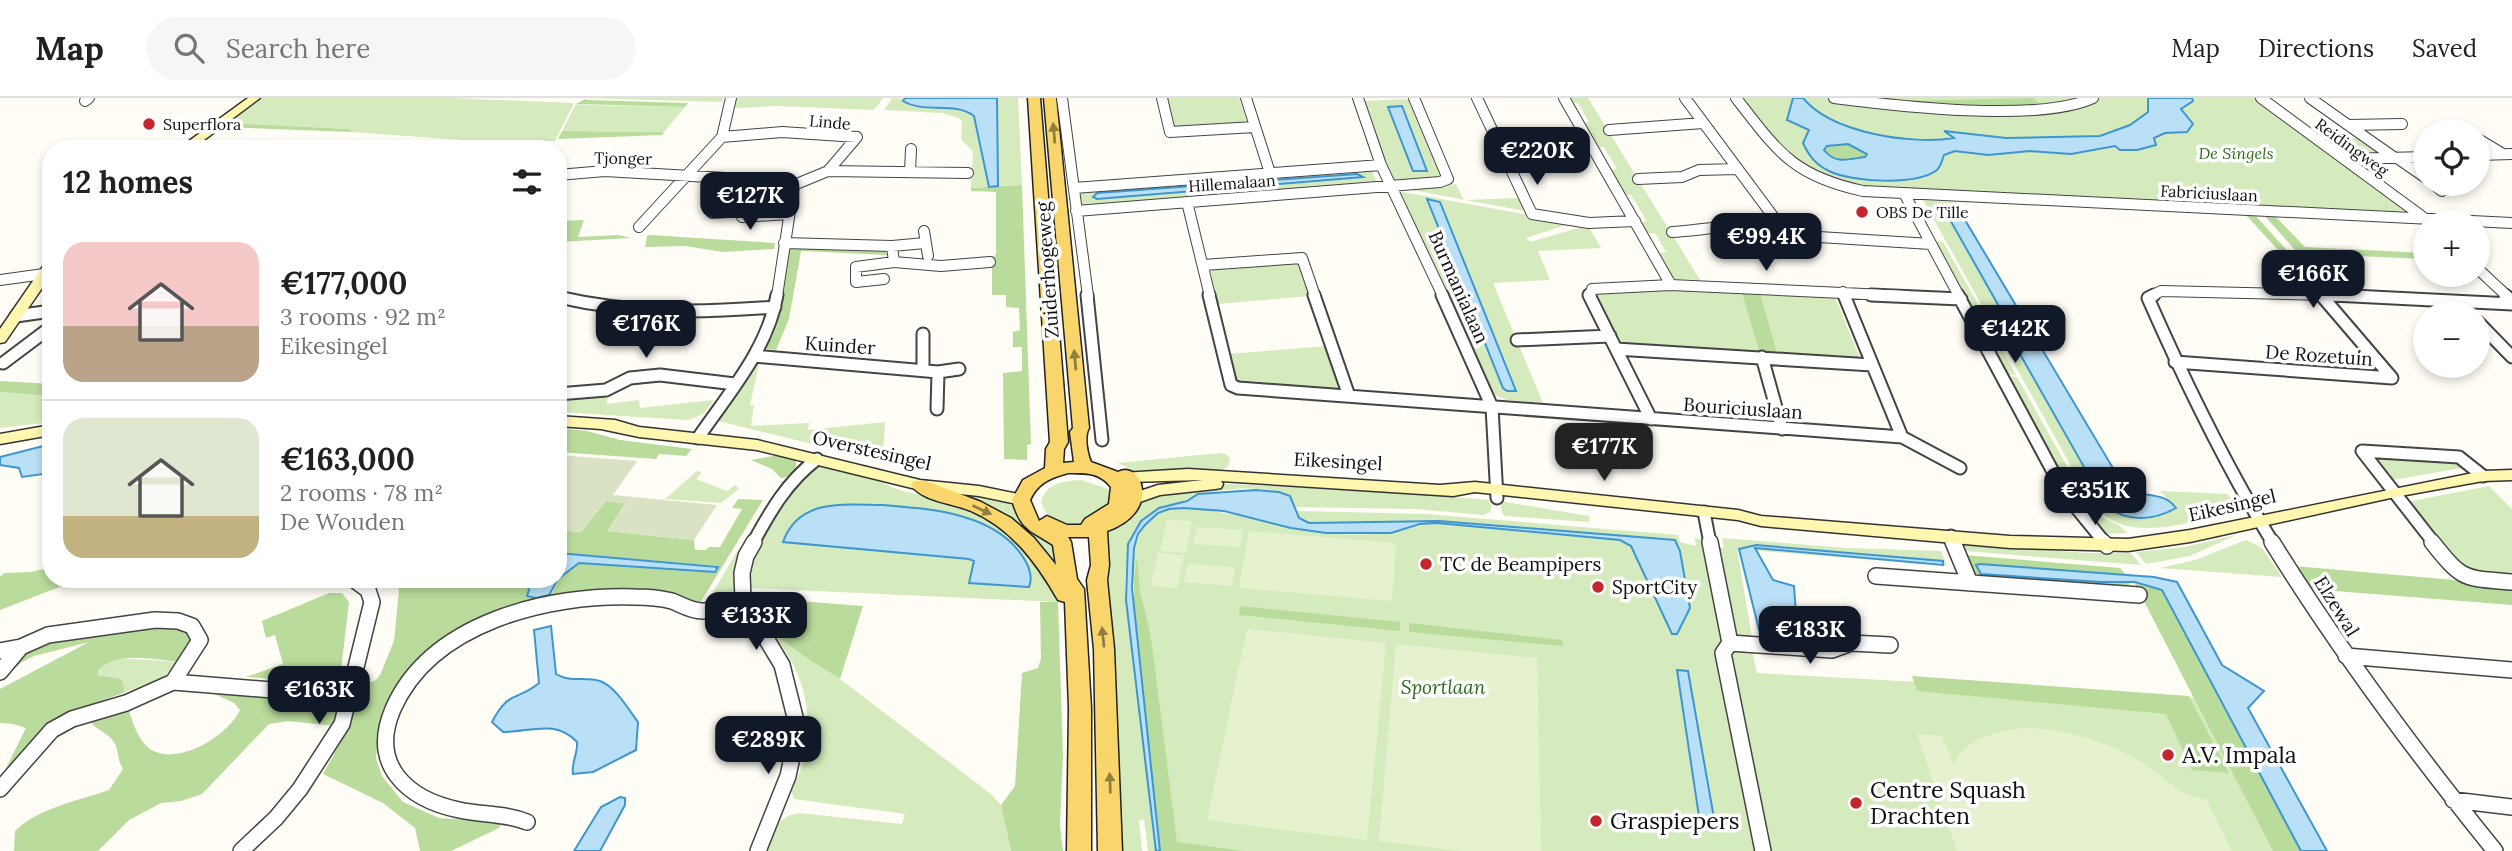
<!DOCTYPE html>
<meta charset="utf-8">
<style>
:root{--surface:#fff;--page:#f6f6f6;--text:#202124;--muted:#757577;--line:#e0e0e0;--accent:#111827}
body{margin:0;font-family:Lora,serif;background:var(--page);color:var(--text);height:100vh;display:flex;flex-direction:column;font-size:26px;white-space:nowrap}
*{box-sizing:border-box;margin:0}
p{font-size:23px;color:var(--muted)}
.icon{flex:none;width:38px;height:38px;fill:none;stroke:currentColor;stroke-width:2;stroke-linecap:round;stroke-linejoin:round}
.map{position:relative;flex:1;overflow:hidden}
.details{position:absolute;left:42px;top:42px;width:525px;height:448px;display:flex;flex-direction:column;background:var(--surface);border-radius:28px;box-shadow:0 4px 10px #0003}
.details>*{flex:none}
.fabs{position:absolute;left:2413px;top:21px;display:grid;gap:14px}
.fabs a{display:grid;place-items:center;width:77px;height:77px;border-radius:50%;background:var(--surface);box-shadow:0 4px 10px #0003;font-size:35px}
.price{position:absolute;translate:-50% -60px;padding:0 16px;border-radius:14px;background:var(--accent);color:#fff;font-size:23px;line-height:46px;filter:drop-shadow(0 2px 4px #0008)}
.price::after{content:'';position:absolute;left:50%;top:42px;width:21px;height:16px;margin-left:-10px;background:inherit;clip-path:polygon(0 0,100% 0,50% 100%)}
.price.active{background:#222;color:#fff}
ul{padding:0;list-style:none}
li{display:flex;align-items:center;gap:21px;height:175px;padding:0 21px}
li+li{border-top:2px solid var(--line)}
li span{display:grid;place-items:center;flex:none;width:196px;height:140px;border-radius:21px;color:#555}
li>.icon{margin-inline-start:auto}
span .icon{width:84px;height:84px;fill:#fffc;stroke-width:1}
li b{font-size:30px}
h2{display:flex;justify-content:space-between;align-items:center;height:84px;padding:0 21px;font-size:30px}
header{display:flex;align-items:center;gap:42px;box-sizing:border-box;height:98px;padding:0 35px;background:var(--surface);border-bottom:2px solid var(--line)}
header strong{font-size:33px}
nav{display:flex;gap:38px;margin-inline-start:auto;font-size:24px}
.search{width:490px;height:63px;background:var(--page);display:flex;align-items:center;gap:18px;box-sizing:border-box;padding:0 24px;border-radius:38px;color:var(--muted);font-size:26px}
.map>svg:first-child{display:block}
.green{fill:#d5ebbd;fill-rule:evenodd}
.forest{fill:#b9dc9c}
.cemetery{fill:#d9e3c4}
.pitch{fill:#e6f2cf}
.water{fill:#b9e0f7;stroke:#3f96cf;stroke-width:2;fill-rule:evenodd}
.lines{fill:none;stroke-linecap:round;stroke-linejoin:round}
.street-far2-casing{stroke:#444;stroke-width:12}
.street-far1-casing{stroke:#444;stroke-width:15}
.street-casing{stroke:#444;stroke-width:18}
.secondary-casing{stroke:#333;stroke-width:3}
.primary-casing{stroke:#222;stroke-width:3}
.street-far2{stroke:#fff;stroke-width:10}
.street-far1{stroke:#fff;stroke-width:11}
.street{stroke:#fff;stroke-width:15}
.secondary{fill:#fff6b0;fill-rule:evenodd}
.primary{fill:#f9d66b;fill-rule:evenodd}
.oneway{fill:#917d42}
.poi-dot{fill:#c4262e;stroke:#fff;stroke-width:2.5}
.labels{text-anchor:middle;stroke-width:7;stroke-linejoin:round;paint-order:stroke}
.far-street-label{font-size:16px;fill:#111;stroke:#fff}
.far-poi-label{font-size:16px;fill:#111;stroke:#fff;text-anchor:start}
.far-park-label{font-size:16px;font-style:italic;fill:#2f6b1f;stroke:#fff}
.street-label{font-size:19px;fill:#111;stroke:#fff}
.poi-label{font-size:19px;fill:#111;stroke:#fff;text-anchor:start}
.park-label{font-size:19px;font-style:italic;fill:#2f6b1f;stroke:#fff}
.near-poi-label{font-size:23px;fill:#111;stroke:#fff;text-anchor:start}
</style>
<header>
<strong>Map</strong>
<div class="search"><svg class="icon" aria-label="search" viewBox="0 0 24 24"><circle cx="10" cy="10" r="6"/><path d="M15 15l6 6"/></svg>Search here</div>
<nav><a>Map</a><a>Directions</a><a>Saved</a></nav>
</header>
<div class="map">
<svg width="2512" height="753" viewBox="0 0 2512 753">
<rect width="100%" height="100%" fill="#fffdf5"/>
<path class="green" d="M263 0H450L574 5 555 43H478L351 34 348 31 227 25Z
M586 0H723L722 4Z
M736 0H883L874 12 778 8 734 10Z
M892 0C902 0 965 11 974 18L989 89 971 90 973 53 961 42 962 24 959 20 942 15 884 12Z
M997 0H1018L1022 87 998 88Z
M1167 0H1239L1247 24 1174 29Z
M1568 0H1588L1700 182 1673 181 1659 155 1666 154 1655 135H1648L1641 124 1647 123 1631 97H1625L1611 72 1617 71 1604 49 1597 50 1583 25 1589 24 1578 5H1571Z
M1739 0H2257L2412 115 2112 106 1866 90 1803 73Z
M1406 1 1412 4 1441 78 1439 80 1394 85 1363 3Z
M576 6 583 7 685 9 664 34 562 33Z
M2364 40 2386 56H2346L2324 41Z
M1371 69 1377 85 1373 86 1079 107 1078 90ZM1357 76 1363 79 1097 101 1094 97Z
M1456 86 1464 102 1519 100 1525 113 1401 90Z
M1397 93 1572 125 1526 140 1530 144 1588 127 1601 150 1538 153 1550 182 1493 185 1543 305 1507 302 1494 297ZM1427 102 1440 104 1516 293 1448 152Z
M1923 102 1956 104 1958 113 1952 111 1945 114 2002 215H1986Z
M1934 144H1943L1983 215 1973 214Z
M1298 164 1309 198 1218 206 1210 170Z
M1668 190 1741 192 1759 254 1620 244 1596 195Z
M1760 194 1834 197 1860 260 1777 255Z
M1973 216 1983 217 2016 277 2006 276Z
M1987 217 2005 219 2003 226 2105 406 2176 410 2160 393 2228 396 2236 410 2220 409 2223 412 2203 417 2202 422C2164 430 2118 441 2091 404Z
M1327 248 1340 285 1336 291 1245 285 1235 280 1229 256Z
M755 266H759L750 307H754L751 328 809 325 808 332 885 324 883 355 862 358 718 323Z
M2007 278 2017 279 2087 404 2102 419 2120 428 2127 435 2103 436 2075 402Z
M608 293 607 306 639 302 640 310 714 302 703 316 688 322 558 314V298Z
M0 294 51 298V324L0 330Z
M1220 355 1226 356 1230 360 1228 369 1220 372 1136 374 1118 365Z
M2370 356 2447 361 2467 369 2393 382Z
M823 368 863 377 902 393 955 404 1002 426 1057 492 1058 504 749 490C749 481 750 471 752 463 759 436 795 373 823 368Z
M697 373 702 374 696 381 727 393 735 387 739 391 721 405 665 401Z
M1081 382 1111 392 1109 407 1080 427C1064 427 1046 422 1041 404 1046 385 1063 383 1081 382Z
M1228 386 1396 394 1489 402 1492 409 1490 414 1484 417 1416 411 1295 409 1290 398C1250 382 1195 394 1160 413 1154 416 1145 419 1141 424 1126 443 1126 469 1125 491L1156 753H1148L1144 721 1139 723 1142 753H1119L1120 675 1105 436 1126 421 1147 400 1176 393Z
M2489 388 2512 411V478L2465 473 2407 404Z
M947 394 1007 403 1013 408 1023 426 1057 449 1061 474 1044 452Z
M1500 403 1589 418V424L1505 418 1502 415Z
M1169 410C1223 408 1271 430 1324 435 1344 437 1369 437 1389 435 1405 433 1420 426 1437 425L1621 442 1631 448 1672 536H1677L1690 510 1680 453 1675 442 1439 423 1309 425 1301 423 1297 413 1426 416 1678 437 1680 444 1696 448 1695 440 1702 441 1704 449 1724 450 1722 440 1848 450 1941 453 1947 468 1737 451 1752 539H1749L1757 575 2220 601 2301 753H1166L1132 469C1135 441 1142 422 1169 410Z
M2236 437 2190 458 2146 466 2136 454 2184 449Z
M2246 442 2262 450 2282 479 2160 470 2195 462Z
M1960 445 2087 455H2131L2141 467 1963 453Z
M738 452 742 453C739 472 742 495 722 503 716 506 713 508 706 506Z
M771 533 840 581 991 696 1001 707 1011 753H765C773 734 776 719 799 715L902 726 905 716 794 701 791 691C814 655 812 607 795 570 789 557 779 545 771 533Z
M116 560 180 564 159 582 125 594 122 581 98 577 102 567Z"/>
<path class="forest" d="M2033 0 2042 8H1940L1903 3Z
M585 1 587 2 688 5 685 9 576 6Z
M227 25 349 31 351 34 222 29Z
M562 33 664 34 662 37 558 41Z
M1848 46 1868 55 1865 59C1848 61 1835 67 1824 51L1827 48Z
M1022 87 1031 346 1027 347V362L1004 361 1003 275 1022 273V249H1013V234L1020 232 1019 210 1006 209V197H992V170L983 168V162L996 157V94L971 93V90Z
M2245 116H2254L2321 190H2313Z
M2263 116 2274 117 2305 149 2425 155V161L2312 156 2345 194 2331 192Z
M584 122 578 139 619 137 631 140 558 144V123Z
M649 137H650L775 145 774 151 723 154 685 148 645 149 647 138Z
M789 148 885 152 887 157 801 153 789 221 776 252 766 251 777 228Z
M1741 192 1760 194 1777 255 1759 254Z
M0 283 51 286V298L0 294Z
M558 330 587 333 620 342 692 351 686 358 659 356 656 361 558 354Z
M779 357 793 360 796 364V369L787 379 781 380 772 371 751 362Z
M738 401 763 402 700 505 667 494 632 493 465 531 387 608 379 630 376 660 382 678 403 704 439 720 495 724 501 725 499 730 451 753H420L415 730 383 705 323 676 349 629 360 588 376 582 380 577 394 543 399 492 393 481H525L529 492 527 496 536 500 552 495 561 478 579 465 717 468 558 455V432L581 434 606 403 626 405 607 433 694 442 695 452H706L709 449H720L742 411 732 410Z
M1964 457 2120 470 2126 477 1979 466 2101 484H2130L2128 489 1975 479Z
M1137 460C1139 470 1139 492 1141 499 1146 514 1149 530 1152 547L1177 744 1244 753H1160L1134 515V481Z
M2294 468 2512 487V507L2310 491Z
M51 469V481H58L62 488 0 512V479L4 475 31 474Z
M2134 484 2162 492 2301 753H2273Z
M329 495H342L349 504 341 572C313 587 276 581 246 579L283 566 275 537 266 540 262 523Z
M760 500 863 508 840 581C816 564 754 534 760 500Z
M1040 504H1058L1063 656 1060 728 1063 753H1011L1001 707 1015 688 1022 575 1038 570 1041 561Z
M1240 508 1400 524V533L1239 517Z
M1409 525 1562 542 1563 548 1409 534Z
M161 526 187 533 192 539V548L180 564C156 562 116 552 99 572L98 577 122 581 125 594 65 617 0 682 26 630 13 626 0 625V591L89 544 34 558 22 564 0 583V573L40 542Z
M1912 578 2189 598 2229 675 2192 672 2166 616 1917 593Z
M341 584 336 628 288 623 269 626 202 696 181 703 161 705 129 722 98 753H14L15 733C40 709 78 703 109 692L123 671C117 662 119 652 114 644 106 632 94 633 86 617L126 603C131 619 138 648 156 654 184 665 229 636 240 612L234 605 206 592Z"/>
<path class="cemetery" d="M558 357 637 363 613 397 717 407 694 442 607 433 626 406 606 403 581 434 558 432Z"/>
<path class="pitch" d="M1167 422 1192 423 1186 455 1160 453Z
M1197 429 1243 432 1240 449 1193 446Z
M1249 433 1396 445 1392 503 1239 490Z
M1158 455 1184 457 1177 490 1151 488Z
M1188 466 1235 469 1232 488 1184 484Z
M1247 531 1386 545 1367 742 1207 722Z
M1396 546 1537 560 1541 753H1461L1379 743Z
M2024 630C2068 631 2109 644 2146 667 2169 682 2178 698 2206 701L2232 753H1957L1917 636 1942 638 1953 666C1969 639 1994 634 2024 630Z"/>
<path class="water" d="M905 0H997L998 88 989 89 974 18C954 3 924 16 903 3Z
M1793 0H1803C1832 35 1911 47 1954 40L1944 33 2006 40 2100 38 2130 27 2148 14V0H2192L2193 3 2181 11 2193 26 2187 34 2165 35 2154 40 2156 47 2137 52H2120L2115 48 2071 56 2030 53 1988 57 1955 53 1944 57C1942 63 1941 68 1937 72 1916 88 1851 84 1829 73 1816 67 1809 58 1803 45L1809 32 1787 22ZM1848 46 1867 56 1865 59C1848 61 1836 67 1824 52L1827 48Z
M1402 8 1427 73H1413L1388 9Z
M1357 76 1363 79 1097 101 1093 99 1097 95Z
M1427 101 1440 104 1516 293H1507L1503 290Z
M1947 111H1955L1962 117 2123 387C2138 402 2163 391 2176 410 2154 423 2124 425 2105 406L2003 226 2005 219 1945 113Z
M51 346V375L22 379 19 370 0 367V359Z
M1256 392 1279 394 1290 398 1299 420 1309 425 1439 423 1675 442 1680 453 1690 510 1677 536H1672L1631 448 1620 442 1437 425 1420 426 1391 435H1326L1291 430 1224 413 1184 410 1169 411 1158 415 1145 427 1138 436 1134 450 1132 490 1160 753H1156L1126 502 1128 446 1141 423 1159 410 1187 403 1198 396Z
M884 407C931 411 995 415 1023 459 1029 468 1033 479 1029 489L969 485 974 463 969 461 783 444C799 399 846 407 884 407Z
M1756 447 1943 463V467L1755 450 1773 482 1794 488 1796 516 1788 532H1759L1739 451Z
M558 455 718 469 715 474 579 465 558 481Z
M1980 466 2154 479 2177 484 2222 567 2264 593 2248 610 2327 753H2301L2162 492 2135 484H2101L1981 476 1976 467Z
M525 481H558L549 497 536 500 527 498 529 492Z
M551 528 556 576C570 585 585 578 600 583 616 589 628 611 638 624L636 652 593 674 573 676C571 665 578 656 577 644 555 621 531 634 503 634L492 624C509 591 518 603 539 585L534 532Z
M1677 572 1688 573 1715 726 1700 725Z
M620 699 625 700V707L600 753H574L601 709Z"/>
<g class="lines">
<defs>
<path id="street-far2" d="M1062 0 1088 198
M1162 0 1170 34 1255 29
M1246 0 1270 75
M1358 0 1381 67 1443 198
M1477 0 1532 116 1589 125 1635 123
M1564 0 1671 187
M1685 0 1787 137 1931 146
M1736 0C1778 54 1793 78 1863 93L2512 125
M1834 0C1897 8 2038 25 2093 0
M2261 0 2427 122
M2310 0 2348 27 2402 26
M85 3 89 0
M2348 27 2395 60
M1609 32 1703 25
M722 39 782 34 857 39 828 73 794 87
M2478 41 2503 56
M2478 57 2512 56
M2397 60 2426 80
M2345 61 2426 59
M828 73 968 75
M910 74 911 51
M558 77 605 73 778 83 794 87
M1638 81 1682 79 1699 72 1737 71
M2433 86 2442 93
M1074 90 1381 67
M1905 97 1959 198
M1187 104 1210 198
M1076 113 1440 84 1448 81 1414 0
M712 115 744 113 742 119 788 116
M639 129 722 39 731 0
M924 133 928 158
M1672 134C1707 132 1740 125 1775 123
M784 145 892 148 894 164 941 168 990 164
M892 148 925 145
M1203 167 1302 160 1315 198
M2478 171 2507 198
M884 181 856 184V169L894 164
M0 182 44 176
M1843 194 1845 198
M2320 196 2322 198
M777 198 794 87
M1590 198 1592 191 1671 187 1907 198
M2151 198 2161 193 2366 198"/>
<path id="street-far1" d="M1087 197 1102 342
M1209 197 1231 287 1238 290 1902 339 1960 370
M1314 197 1349 298
M1442 197 1492 309 1497 400
M1589 197 1651 321
M1844 197 1902 339
M1871 197 1961 201
M1958 197 2065 396 2105 445
M2154 197 2148 200C2185 284 2225 367 2273 445
M2333 197 2512 206
M2505 197 2512 203
M558 199C632 216 700 215 775 209
M16 218 51 213
M2478 224 2512 259
M923 236V270
M1517 242 1610 238
M1616 251 1872 267
M754 258 938 274 959 271
M1762 259 1782 331
M2175 264 2392 280 2321 197
M3 265 51 229
M558 296 606 292 630 280 660 277 735 286
M937 311 938 274
M698 340C728 296 768 251 777 197
M1704 414 1710 445
M1951 438 1954 445
M753 445C771 412 787 384 817 361
M2434 445 2362 353 2459 359 2483 378"/>
<path id="street" d="M754 444 746 458 742 475 743 502 782 567 798 631 788 678 758 753
M1710 444 1730 545 1723 555 1763 753
M1953 444 1970 485
M2103 444 2107 448
M2272 444C2339 552 2415 654 2495 753
M2432 444C2463 483 2463 480 2512 484
M1876 478 2139 497
M1730 545 1832 552 1851 545 1890 547
M21 549 48 537 155 522 178 523 192 528 200 542 173 584
M0 553 21 549 0 574
M2346 558 2512 572
M0 691 52 632 72 621 126 605 173 584 296 594 352 583
M2453 702 2512 709
M527 724C505 715 482 717 459 712 407 701 369 667 393 611 431 524 549 496 635 499 647 499 660 500 672 503 682 507 691 513 702 513 716 514 730 506 743 502
M241 753 276 720 300 691 342 626 372 504 368 492 353 481"/>
<path id="secondary" d="M248 0H260L192 51H178Z
M51 163V177L5 244 0 245V231L46 164Z
M558 318 615 322 639 329 757 342 920 382 979 388 1028 398 1030 402 1022 407 979 398 920 392 757 352 639 339 601 331 558 328Z
M51 327V337L0 346V336Z
M1188 371 1440 387 1475 384 1738 412 1761 418 2010 438 2128 441 2190 432 2483 373 2512 372V382L2483 383 2395 399 2190 444 2128 453 2010 450 1761 428 1738 422 1475 394 1453 398 1221 383 1223 386 1221 390 1215 391 1160 397 1134 406 1126 401 1128 397 1158 387 1203 382 1128 384 1122 383 1120 379 1122 375Z"/>
<path id="primary" d="M1028 0H1040L1068 344 1064 351 1063 365 1074 364 1070 334 1073 330 1044 0H1056L1089 330C1084 338 1087 355 1091 364L1118 374C1142 362 1162 414 1107 433L1109 467 1107 482 1114 551 1122 753H1098L1094 551 1087 482 1091 467 1089 439H1068L1071 444 1077 481 1084 491 1091 610V753H1067L1069 610 1065 504 1058 502C1036 464 1012 431 971 413 953 405 923 404 911 387L914 383H926L981 404 1011 420 1034 440 1056 467 1053 447C1028 431 1021 432 1012 402L1023 382 1045 370 1046 351 1050 344ZM1068 375C1086 375 1099 374 1111 389L1109 406 1085 421 1081 427H1067L1047 418 1039 423 1030 402C1038 385 1050 380 1068 375Z"/>
</defs>
<use href="#street-far2" class="street-far2-casing"/>
<use href="#street-far1" class="street-far1-casing"/>
<use href="#street" class="street-casing"/>
<use href="#secondary" class="secondary-casing"/>
<use href="#primary" class="primary-casing"/>
<use href="#street-far2" class="street-far2"/>
<use href="#street-far1" class="street-far1"/>
<use href="#street" class="street"/>
<use href="#secondary" class="secondary"/>
<use href="#primary" class="primary"/>
</g>
<defs><path id="oneway-solid" d="M-6-.8H1V-3.2L6.5 0L1 3.2V.8H-6Z" transform="scale(1.75)"/></defs>
<g class="oneway">
<use href="#oneway-solid" transform="translate(1054 35) rotate(-95)"/>
<use href="#oneway-solid" transform="translate(1075 262) rotate(-95)"/>
<use href="#oneway-solid" transform="translate(982 412) rotate(25)"/>
<use href="#oneway-solid" transform="translate(1103 539) rotate(-96)"/>
<use href="#oneway-solid" transform="translate(1110 685) rotate(-92)"/>
</g>
<g class="poi-dot">
<circle cx="149" cy="26" r="7"/>
<circle cx="1862" cy="114" r="7"/>
<circle cx="1426" cy="466" r="7"/>
<circle cx="1598" cy="489" r="7"/>
<circle cx="2168" cy="657" r="7"/>
<circle cx="1856" cy="705" r="7"/>
<circle cx="1596" cy="723" r="7"/>
</g>
<g class="labels">
<g class="far-street-label">
<text transform="translate(830 24) rotate(5)" y="6">Linde</text>
<text transform="translate(2352 49) rotate(36)" y="6">Reidingweg</text>
<text transform="translate(623 60) rotate(1)" y="6">Tjonger</text>
<text transform="translate(1232 85) rotate(-4)" y="6">Hillemalaan</text>
<text transform="translate(2209 95) rotate(3)" y="6">Fabriciuslaan</text>
</g>
<g class="far-poi-label">
<text x="163" y="32">Superflora</text>
<text x="1876" y="120">OBS De Tille</text>
</g>
<g class="far-park-label">
<text x="2236" y="61">De Singels</text>
</g>
<g class="street-label">
<text transform="translate(1047 172) rotate(-94)" y="7">Zuiderhogeweg</text>
<text transform="translate(1459 189) rotate(66)" y="7">Burmanialaan</text>
<text transform="translate(840 247) rotate(4)" y="7">Kuinder</text>
<text transform="translate(2319 257) rotate(4)" y="7">De Rozetuin</text>
<text transform="translate(1743 310) rotate(4)" y="7">Bouriciuslaan</text>
<text transform="translate(872 352) rotate(13)" y="7">Overstesingel</text>
<text transform="translate(1338 363) rotate(3)" y="7">Eikesingel</text>
<text transform="translate(2232 407) rotate(-13)" y="7">Eikesingel</text>
<text transform="translate(2337 508) rotate(58)" y="7">Elzewal</text>
</g>
<g class="poi-label">
<text x="1440" y="473">TC de Beampipers</text>
<text x="1612" y="496">SportCity</text>
</g>
<g class="park-label">
<text x="1443" y="596">Sportlaan</text>
</g>
<g class="near-poi-label">
<text x="2182" y="665">A.V. Impala</text>
<text x="1870" y="700">Centre Squash<tspan x="1870" dy="26">Drachten</tspan></text>
<text x="1610" y="731">Graspiepers</text>
</g>
</g>
</svg>
<div class="fabs">
<a><svg class="icon" aria-label="locate" viewBox="0 0 24 24"><circle cx="12" cy="12" r="6"/><path d="M12 2v4M12 18v4M2 12h4M18 12h4"/></svg></a>
<a>+</a>
<a>−</a>
</div>
<b class="price" style="left:1537px;top:89px">€220K</b>
<b class="price" style="left:750px;top:134px">€127K</b>
<b class="price" style="left:1766px;top:175px">€99.4K</b>
<b class="price" style="left:2313px;top:212px">€166K</b>
<b class="price" style="left:646px;top:262px">€176K</b>
<b class="price" style="left:2015px;top:267px">€142K</b>
<b class="price active" style="left:1604px;top:385px">€177K</b>
<b class="price" style="left:2095px;top:429px">€351K</b>
<b class="price" style="left:756px;top:554px">€133K</b>
<b class="price" style="left:1810px;top:568px">€183K</b>
<b class="price" style="left:319px;top:628px">€163K</b>
<b class="price" style="left:768px;top:678px">€289K</b>
<section class="details">
<h2>12 homes<svg class="icon" aria-label="filters" viewBox="0 0 24 24"><path d="M4 7h16M4 17h16"/><circle cx="9" cy="7" r="2"/><circle cx="15" cy="17" r="2"/></svg></h2>
<ul>
<li><span style="background:linear-gradient(#f6c9c9 60%,#b9a48a 0)"><svg class="icon" aria-label="home" viewBox="0 0 24 24"><path d="M3 11l9-7 9 7M6 9v11h12V9"/></svg></span><div><b>€177,000</b><p>3 rooms · 92 m²</p><p>Eikesingel</p></div></li>
<li><span style="background:linear-gradient(#dfe7d0 70%,#c2b280 0)"><svg class="icon" aria-label="home" viewBox="0 0 24 24"><path d="M3 11l9-7 9 7M6 9v11h12V9"/></svg></span><div><b>€163,000</b><p>2 rooms · 78 m²</p><p>De Wouden</p></div></li>
</ul>
</section>
</div>
